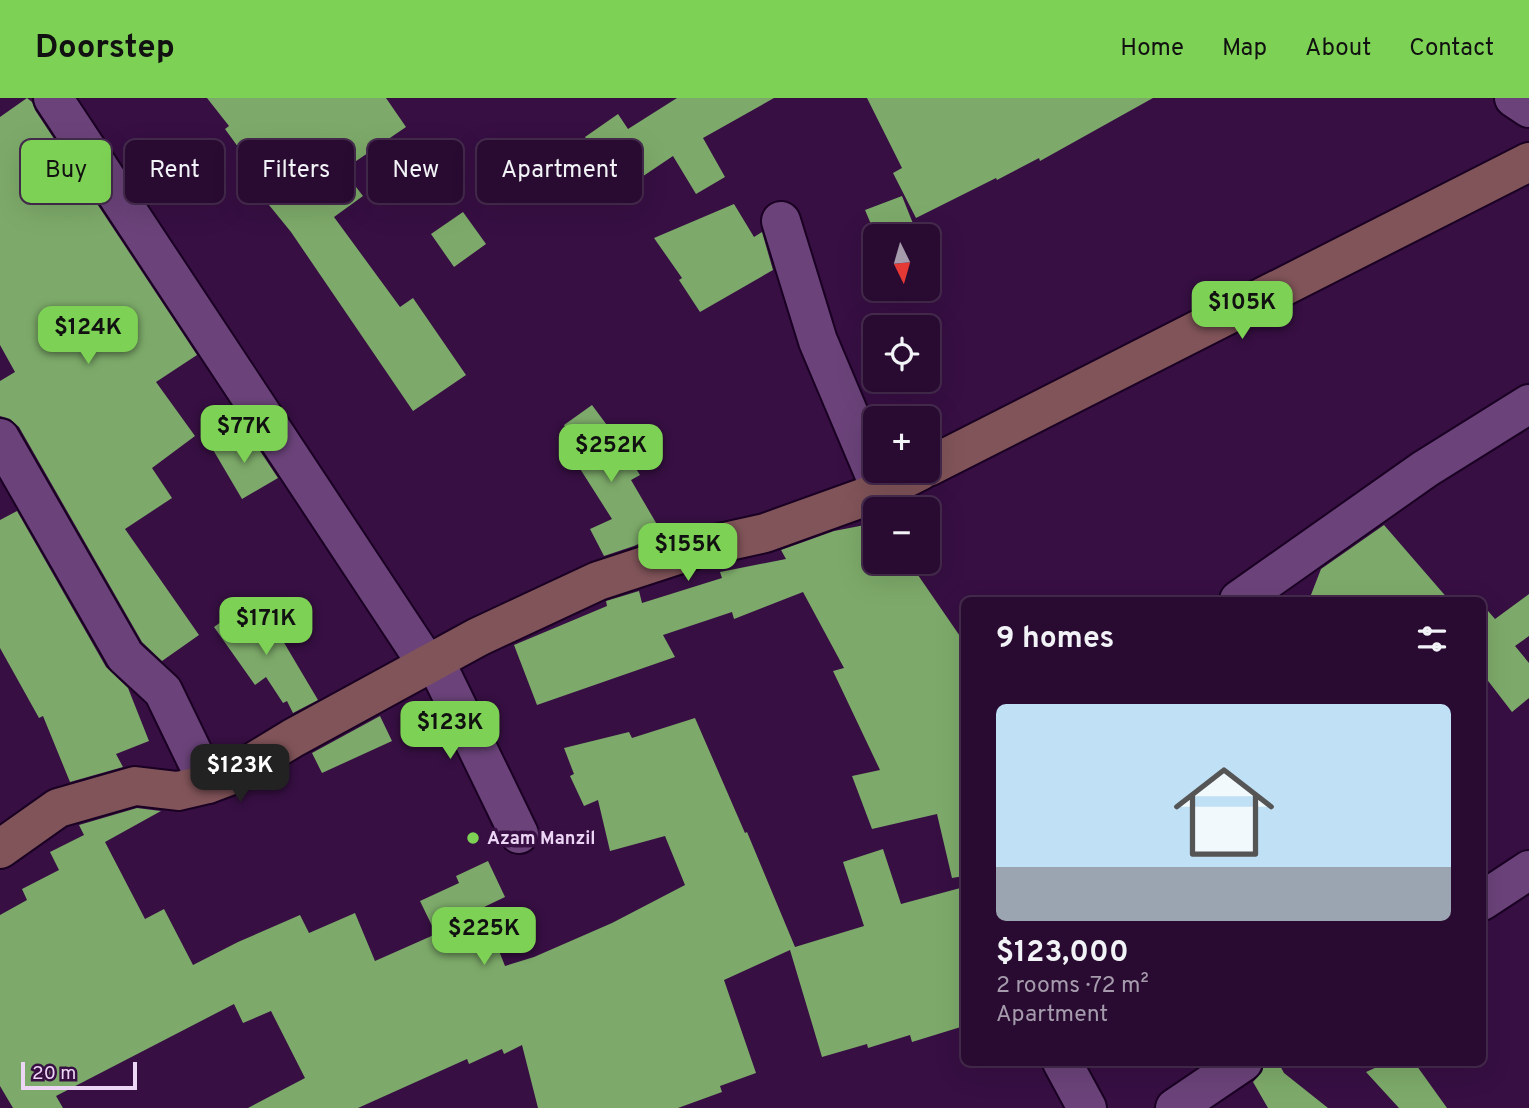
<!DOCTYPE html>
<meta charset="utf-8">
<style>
:root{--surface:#290b32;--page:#31143a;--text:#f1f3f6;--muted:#a59bac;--line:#452b4d;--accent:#7dd154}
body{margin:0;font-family:Overpass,sans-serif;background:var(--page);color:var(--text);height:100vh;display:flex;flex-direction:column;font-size:26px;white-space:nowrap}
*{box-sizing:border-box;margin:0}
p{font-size:23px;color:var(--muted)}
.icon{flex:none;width:38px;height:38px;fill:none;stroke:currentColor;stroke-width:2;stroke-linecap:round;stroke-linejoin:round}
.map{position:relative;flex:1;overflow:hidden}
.details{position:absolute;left:961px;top:499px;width:525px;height:469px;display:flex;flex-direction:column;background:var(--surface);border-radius:10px;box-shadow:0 7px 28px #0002,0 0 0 2px var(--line)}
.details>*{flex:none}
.banner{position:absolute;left:21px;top:42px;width:665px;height:63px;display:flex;gap:14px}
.needle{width:46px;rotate:175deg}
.fabs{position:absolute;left:863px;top:126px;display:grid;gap:14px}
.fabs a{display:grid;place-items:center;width:77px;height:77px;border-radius:10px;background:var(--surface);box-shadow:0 7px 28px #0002,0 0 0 2px var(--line);font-size:35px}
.scale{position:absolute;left:21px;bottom:18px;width:116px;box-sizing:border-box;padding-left:7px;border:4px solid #ecd5f5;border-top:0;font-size:19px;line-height:24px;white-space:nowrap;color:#ecd5f5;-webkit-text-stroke:5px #370f43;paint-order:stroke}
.price{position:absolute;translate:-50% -60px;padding:0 16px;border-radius:14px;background:var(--accent);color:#111;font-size:23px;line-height:46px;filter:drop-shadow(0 2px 4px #0008)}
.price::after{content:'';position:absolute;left:50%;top:42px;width:21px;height:16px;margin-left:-10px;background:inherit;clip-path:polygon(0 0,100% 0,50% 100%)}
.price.on{background:#222;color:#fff}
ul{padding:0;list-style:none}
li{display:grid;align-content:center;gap:14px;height:371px;padding:0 35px}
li+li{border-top:2px solid var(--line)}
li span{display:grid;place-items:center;height:217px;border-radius:10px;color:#555}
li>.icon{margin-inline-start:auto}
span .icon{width:126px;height:126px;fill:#fffc;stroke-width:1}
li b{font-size:30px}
h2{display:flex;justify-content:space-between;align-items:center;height:84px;padding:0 35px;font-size:30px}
.chip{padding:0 24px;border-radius:10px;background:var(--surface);box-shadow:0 7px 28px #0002,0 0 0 2px var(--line);font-size:24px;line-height:63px}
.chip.on{background:var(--accent);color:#111}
header{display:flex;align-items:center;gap:42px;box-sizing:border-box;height:98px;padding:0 35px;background:var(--accent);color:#111}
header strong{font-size:33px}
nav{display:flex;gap:38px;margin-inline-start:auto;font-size:24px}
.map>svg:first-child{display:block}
.building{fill:#7daa6a}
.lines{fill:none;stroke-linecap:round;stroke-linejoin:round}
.street-casing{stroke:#1a0023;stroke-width:42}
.secondary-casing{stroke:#1a0023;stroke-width:42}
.street{stroke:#6b437a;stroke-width:38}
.secondary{stroke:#815459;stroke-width:38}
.poi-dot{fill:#7dd154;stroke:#370f43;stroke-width:2.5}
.labels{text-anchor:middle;stroke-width:7;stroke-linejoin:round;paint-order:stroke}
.poi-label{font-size:18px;font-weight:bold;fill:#ecd5f5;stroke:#370f43;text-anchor:start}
</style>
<header>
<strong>Doorstep</strong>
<nav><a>Home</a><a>Map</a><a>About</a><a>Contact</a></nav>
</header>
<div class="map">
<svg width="1529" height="1010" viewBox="0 0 1529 1010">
<rect width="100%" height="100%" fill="#370f43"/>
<path class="building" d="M27 0 32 4 35 12 197 257 156 284 195 338 152 370 172 400 125 431 199 537 162 563 142 544 19 329 10 321 0 318V283L15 274 0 247V19Z
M207 0H386L406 29 343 72 363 98 334 119 400 209 413 200 466 277 413 313 291 134 269 107 273 104 247 66 249 64 225 31 229 28Z
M677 0H774L703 40 725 79 696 96 673 58 621 93 585 39 618 16 628 31Z
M867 0H1153L1040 63 1039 60 997 82 996 80 916 120 893 75 902 70Z
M902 98 918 138H876L865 112Z
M734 106 754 139 762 134 773 172 700 214 679 182 682 180 654 140Z
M463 114 486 146 454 169 431 136Z
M592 307 618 342 640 377 631 382 662 435 634 448 604 458 590 431 612 421 570 355 579 349 564 327Z
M239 334 247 348 254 344 278 380 242 401 212 350Z
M17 413 106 569 128 590 149 643 116 656 123 669 70 684 43 618 39 620 0 550V422Z
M875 425V464H909L964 544V778L952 780 937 716 872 731 852 678 880 672 833 573 844 570 803 494 734 521 732 514 663 537 675 559 537 607 514 547 607 508 606 503 639 493 642 505 722 480 720 474 786 461 781 452 834 433Z
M1384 427 1449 502H1309L1321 471Z
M1529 496V538L1515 548 1529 565V600L1512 614 1482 575V506L1495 521Z
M246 506 258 523 267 516 318 602 293 615 287 603 283 605 266 579 255 587 214 529Z
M380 618 392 643 322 675 312 655Z
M695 620 745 735 747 734 795 849 864 828 843 764 883 751 901 806 964 789V928L912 944 910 937 868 950 867 946 822 959 790 852 724 882 756 975 720 988 722 994 678 1010H538L522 947 504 956 502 951 469 966 467 961 358 1010H248L305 980 271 913 243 925 234 906 56 998 63 1010H13L0 988V817L27 802 22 791 59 772 50 754 84 737 79 727 137 710 161 713 105 744 145 821 164 811 193 867 238 844 300 817 309 835 355 815 375 863 436 836 420 803 459 785 456 778 488 763 505 799 482 810 505 868 534 859 612 825 685 787 665 738 610 753 598 702 584 708 570 678 574 676 564 650 629 634 632 640Z
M1265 964H1278L1284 975 1328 1010H1268L1253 984 1262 974Z
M1388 964H1414L1447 1010H1399L1366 974Z"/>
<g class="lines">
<defs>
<path id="street" d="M53 0 421 557 435 563 519 736
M1514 0 1529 10
M781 123 818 243 881 392
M0 340 125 558 163 593 208 686
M1239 502 1425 371 1529 306
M1482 803 1529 772
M1062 964 1087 1010
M1175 1010 1243 964"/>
<path id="secondary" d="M928 369 1529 64
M0 751 58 710 135 688 178 693 208 686 232 677 293 640 478 539 598 483 702 449 765 435 876 395 920 373"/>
</defs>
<use href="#street" class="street-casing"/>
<use href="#secondary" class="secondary-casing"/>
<use href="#street" class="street"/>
<use href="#secondary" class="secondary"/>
</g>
<circle class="poi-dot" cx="473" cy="740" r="7"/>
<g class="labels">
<g class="poi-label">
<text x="487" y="746">Azam Manzil</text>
</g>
</g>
</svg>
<div class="fabs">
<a><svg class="needle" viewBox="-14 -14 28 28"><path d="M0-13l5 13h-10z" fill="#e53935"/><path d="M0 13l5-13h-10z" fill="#a59bac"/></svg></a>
<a><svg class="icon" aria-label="locate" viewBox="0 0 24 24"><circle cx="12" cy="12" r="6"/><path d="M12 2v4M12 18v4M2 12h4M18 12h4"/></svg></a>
<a>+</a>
<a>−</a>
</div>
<div class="scale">20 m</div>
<b class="price" style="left:1242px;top:243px">$105K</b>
<b class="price" style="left:88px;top:268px">$124K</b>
<b class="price" style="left:244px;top:367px">$77K</b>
<b class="price" style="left:611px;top:386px">$252K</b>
<b class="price" style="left:688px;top:485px">$155K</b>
<b class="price" style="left:266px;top:559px">$171K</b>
<b class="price" style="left:450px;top:663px">$123K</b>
<b class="price on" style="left:240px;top:706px">$123K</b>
<b class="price" style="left:484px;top:869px">$225K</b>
<div class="banner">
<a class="chip on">Buy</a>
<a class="chip">Rent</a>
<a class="chip">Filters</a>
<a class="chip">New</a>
<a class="chip">Apartment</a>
</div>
<section class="details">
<h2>9 homes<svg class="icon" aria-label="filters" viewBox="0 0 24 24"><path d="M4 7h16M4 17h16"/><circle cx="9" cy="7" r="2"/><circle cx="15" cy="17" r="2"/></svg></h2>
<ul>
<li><span style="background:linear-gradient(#bfe0f5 75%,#9aa5b1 0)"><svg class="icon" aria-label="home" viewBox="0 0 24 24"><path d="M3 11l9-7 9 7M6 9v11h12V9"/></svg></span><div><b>$123,000</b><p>2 rooms · 72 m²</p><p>Apartment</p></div></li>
</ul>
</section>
</div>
